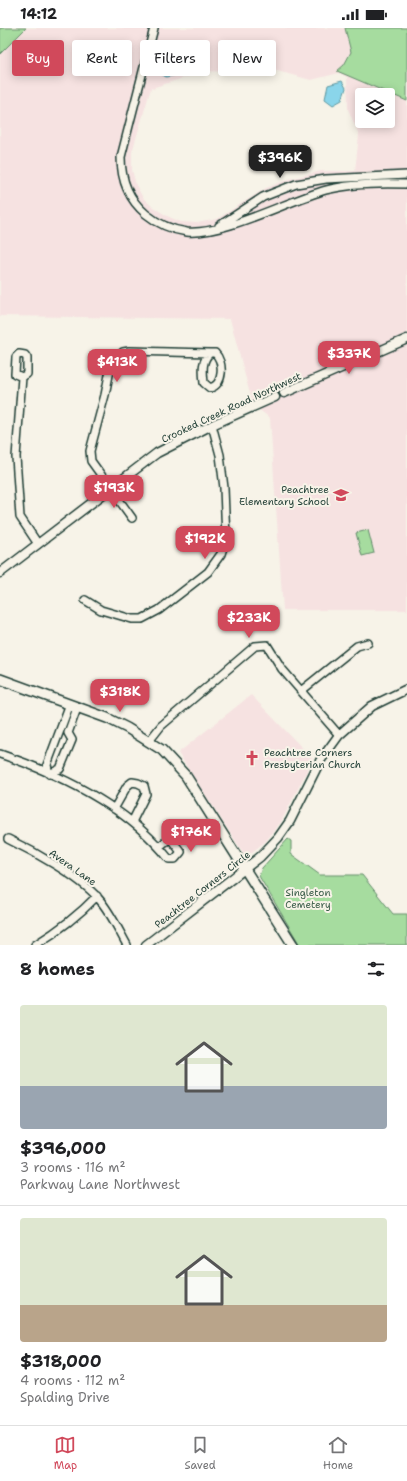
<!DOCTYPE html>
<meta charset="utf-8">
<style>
:root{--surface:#fff;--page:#f2f2f2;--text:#202124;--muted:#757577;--line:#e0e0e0;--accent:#d1495b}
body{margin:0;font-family:"Shantell Sans",sans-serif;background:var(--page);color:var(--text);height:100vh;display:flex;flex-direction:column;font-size:15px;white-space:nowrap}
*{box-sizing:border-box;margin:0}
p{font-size:13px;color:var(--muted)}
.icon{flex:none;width:22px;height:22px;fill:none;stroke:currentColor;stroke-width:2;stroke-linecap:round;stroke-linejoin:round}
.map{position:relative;height:917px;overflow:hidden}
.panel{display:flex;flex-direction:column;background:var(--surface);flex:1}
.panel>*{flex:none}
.banner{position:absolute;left:12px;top:12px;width:383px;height:36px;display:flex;gap:8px}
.controls{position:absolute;left:355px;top:60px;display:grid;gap:8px}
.controls a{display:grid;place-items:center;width:40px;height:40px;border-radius:4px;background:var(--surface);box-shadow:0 2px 10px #0003;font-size:20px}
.price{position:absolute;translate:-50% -34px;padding:0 9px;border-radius:8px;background:var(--accent);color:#fff;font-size:13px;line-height:26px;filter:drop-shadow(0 1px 2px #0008)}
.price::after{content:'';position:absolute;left:50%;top:24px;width:12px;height:9px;margin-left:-6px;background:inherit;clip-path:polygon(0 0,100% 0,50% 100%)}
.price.current{background:#222;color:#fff}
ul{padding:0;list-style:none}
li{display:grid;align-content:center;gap:8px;height:212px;padding:0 20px}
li+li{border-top:1px solid var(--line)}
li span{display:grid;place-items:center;height:124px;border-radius:4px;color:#555}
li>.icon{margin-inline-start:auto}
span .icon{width:72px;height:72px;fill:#fffc;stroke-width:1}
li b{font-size:17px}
h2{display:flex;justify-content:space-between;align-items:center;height:48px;padding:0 20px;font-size:17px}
.chip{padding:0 14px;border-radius:4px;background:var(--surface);box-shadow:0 2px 10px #0003;font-size:14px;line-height:36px}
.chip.current{background:var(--accent);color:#fff}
.status{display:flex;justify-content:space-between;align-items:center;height:28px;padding:0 20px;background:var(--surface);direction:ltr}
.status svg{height:11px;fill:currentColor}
.dock{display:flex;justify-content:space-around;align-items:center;height:56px;border-top:1px solid var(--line);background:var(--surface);font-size:11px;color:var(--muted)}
.dock a{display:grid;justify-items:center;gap:2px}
.dock .current{color:var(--accent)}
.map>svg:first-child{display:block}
.built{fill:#f6e2e1;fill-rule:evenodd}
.green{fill:#a6dc9f;stroke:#628c6a}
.water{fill:#8ad5ea;stroke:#5f98a1}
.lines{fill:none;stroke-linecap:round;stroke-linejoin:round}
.minor-casing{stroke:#1f3d34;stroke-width:10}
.tertiary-casing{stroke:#1f3d34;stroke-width:11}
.secondary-casing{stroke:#1f3d34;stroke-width:12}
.minor{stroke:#f7f3e8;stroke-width:7}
.tertiary{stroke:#f7f3e8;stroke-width:8}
.secondary{stroke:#f7f3e8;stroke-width:9}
.labels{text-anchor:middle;stroke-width:4;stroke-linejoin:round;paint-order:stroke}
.street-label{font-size:10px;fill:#1f3d34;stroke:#f7f3e8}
.poi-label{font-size:10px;fill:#1f3d34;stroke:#f7f3e8;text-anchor:end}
.park-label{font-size:10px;fill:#3a5d49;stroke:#f7f3e8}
</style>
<div class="status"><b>14:12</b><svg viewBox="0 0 49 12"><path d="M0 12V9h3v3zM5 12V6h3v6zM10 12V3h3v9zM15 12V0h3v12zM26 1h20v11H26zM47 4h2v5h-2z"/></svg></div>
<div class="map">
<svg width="407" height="917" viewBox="0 0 407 917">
<rect width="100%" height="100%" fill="#f7f3e8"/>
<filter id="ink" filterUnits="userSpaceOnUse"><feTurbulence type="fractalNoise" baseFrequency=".025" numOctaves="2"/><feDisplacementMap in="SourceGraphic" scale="8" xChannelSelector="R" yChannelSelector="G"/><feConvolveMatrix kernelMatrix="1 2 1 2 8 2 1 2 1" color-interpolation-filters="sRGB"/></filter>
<g filter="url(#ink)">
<path class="built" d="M0 0H407V582H283L270 390 253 377 230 291 0 288ZM247 35 311 52 339 45 347 49 348 81 359 107 355 143H321L289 151 266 160 217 191 197 195 181 194 167 188 153 179 143 170 136 157 132 142V124L151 60 154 61 155 59 205 43 233 44ZM362 67H388V93H362Z
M251 667 313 731 281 794 266 813 246 829 178 725Z"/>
<path class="green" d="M0 0H26L0 26Z
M345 0H407V73L337 43 344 37 351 24Z
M368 502 374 525 362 528 356 505Z
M288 811 291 813V826L320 847H362L393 886H407V917H300L259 848 262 840Z"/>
<path class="water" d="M176 21C185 24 191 28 197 35 193 46 176 47 166 49L161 46C158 34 168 28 176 21Z
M342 53 346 60 342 72 333 77 325 71 328 57Z"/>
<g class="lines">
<defs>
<path id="minor" d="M154 0 121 129C121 151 128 171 146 186 157 195 172 202 187 204 224 207 287 173 326 162 352 155 380 155 407 156
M219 198 263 169 296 156 326 151 407 147
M210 325H215C224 334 224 357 210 360L204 355C203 344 201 333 210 325Z
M19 326 25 327 27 330V346L22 349 15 346 16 329Z
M22 349 16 429 20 489 38 516
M132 490 91 433 90 423 105 367 111 337 123 324 129 323 210 325
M85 572 101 582 132 591H142L159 582 208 544 221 526 226 511 224 460 220 427 212 397
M301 663 357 618 368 615
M73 678 76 683 68 705 72 712 60 741 49 746 47 737 68 681Z
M150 712 161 698 255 618 267 617 282 641 339 707
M0 726C62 747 128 779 169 831H175L181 824 170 810 160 818
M114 781 127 758 132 754 138 755 144 758 146 766 132 794
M8 811C33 823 80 849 98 870 110 883 118 901 127 917
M35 917C58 903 78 888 97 868"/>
<path id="tertiary" d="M284 365 407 311
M0 545 157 425 212 397 275 369
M146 917 260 829 278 810 290 793 320 733 339 707 372 678 407 661"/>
<path id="secondary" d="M0 651 107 690 127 700 162 722 186 748 293 917"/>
</defs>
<use href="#minor" class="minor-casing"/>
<use href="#tertiary" class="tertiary-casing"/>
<use href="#secondary" class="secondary-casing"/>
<use href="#minor" class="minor"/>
<use href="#tertiary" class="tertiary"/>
<use href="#secondary" class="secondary"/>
</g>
</g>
<defs>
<symbol id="school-bare" viewBox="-9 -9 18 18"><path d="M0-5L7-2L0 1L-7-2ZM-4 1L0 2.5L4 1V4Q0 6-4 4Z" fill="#d1495b" stroke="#f7f3e8" stroke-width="2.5" paint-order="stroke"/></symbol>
<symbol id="church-bare" viewBox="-9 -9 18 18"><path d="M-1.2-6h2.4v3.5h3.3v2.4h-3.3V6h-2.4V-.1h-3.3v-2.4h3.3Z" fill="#d1495b" stroke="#f7f3e8" stroke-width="2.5" paint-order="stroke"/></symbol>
</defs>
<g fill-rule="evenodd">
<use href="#school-bare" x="330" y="456" width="22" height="22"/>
<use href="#church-bare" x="241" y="719" width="22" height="22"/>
</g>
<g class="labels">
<g class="street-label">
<text transform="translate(231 379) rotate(-25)" y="4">Crooked Creek Road Northwest</text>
<text transform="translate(73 839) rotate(35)" y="4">Avera Lane</text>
<text transform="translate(202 861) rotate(-38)" y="4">Peachtree Corners Circle</text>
</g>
<g class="poi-label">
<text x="329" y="465">Peachtree<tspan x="329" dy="12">Elementary School</tspan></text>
<text x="264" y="728" text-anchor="start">Peachtree Corners<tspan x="264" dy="12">Presbyterian Church</tspan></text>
</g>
<g class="park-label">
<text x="308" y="868">Singleton<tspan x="308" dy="12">Cemetery</tspan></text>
</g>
</g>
</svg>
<div class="controls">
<a><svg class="icon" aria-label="layers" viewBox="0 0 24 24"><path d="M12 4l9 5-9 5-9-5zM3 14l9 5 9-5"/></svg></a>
</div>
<b class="price current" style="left:280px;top:151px">$396K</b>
<b class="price" style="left:349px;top:347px">$337K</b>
<b class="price" style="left:117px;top:355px">$413K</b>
<b class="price" style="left:114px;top:481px">$193K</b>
<b class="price" style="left:205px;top:532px">$192K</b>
<b class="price" style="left:249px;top:611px">$233K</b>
<b class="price" style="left:120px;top:685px">$318K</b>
<b class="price" style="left:191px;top:825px">$176K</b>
<div class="banner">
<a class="chip current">Buy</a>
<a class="chip">Rent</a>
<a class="chip">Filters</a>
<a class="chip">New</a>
</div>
</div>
<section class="panel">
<h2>8 homes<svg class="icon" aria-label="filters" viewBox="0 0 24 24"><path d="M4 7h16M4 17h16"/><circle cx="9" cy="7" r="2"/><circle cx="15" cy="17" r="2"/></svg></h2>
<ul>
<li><span style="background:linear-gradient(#dfe7d0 65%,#9aa5b1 0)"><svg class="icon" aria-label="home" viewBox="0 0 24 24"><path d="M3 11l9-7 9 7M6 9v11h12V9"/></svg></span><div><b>$396,000</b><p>3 rooms · 116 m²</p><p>Parkway Lane Northwest</p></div></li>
<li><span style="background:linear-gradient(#dfe7d0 70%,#b9a48a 0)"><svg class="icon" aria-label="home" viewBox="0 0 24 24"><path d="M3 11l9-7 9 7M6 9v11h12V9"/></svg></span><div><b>$318,000</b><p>4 rooms · 112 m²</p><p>Spalding Drive</p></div></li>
</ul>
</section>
<nav class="dock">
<a class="current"><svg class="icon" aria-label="map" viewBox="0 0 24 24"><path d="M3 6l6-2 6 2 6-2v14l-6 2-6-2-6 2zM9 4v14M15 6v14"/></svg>Map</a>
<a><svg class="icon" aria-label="saved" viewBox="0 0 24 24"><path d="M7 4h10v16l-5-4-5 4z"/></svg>Saved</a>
<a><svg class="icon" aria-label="home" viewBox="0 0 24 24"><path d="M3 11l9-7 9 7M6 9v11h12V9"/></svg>Home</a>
</nav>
